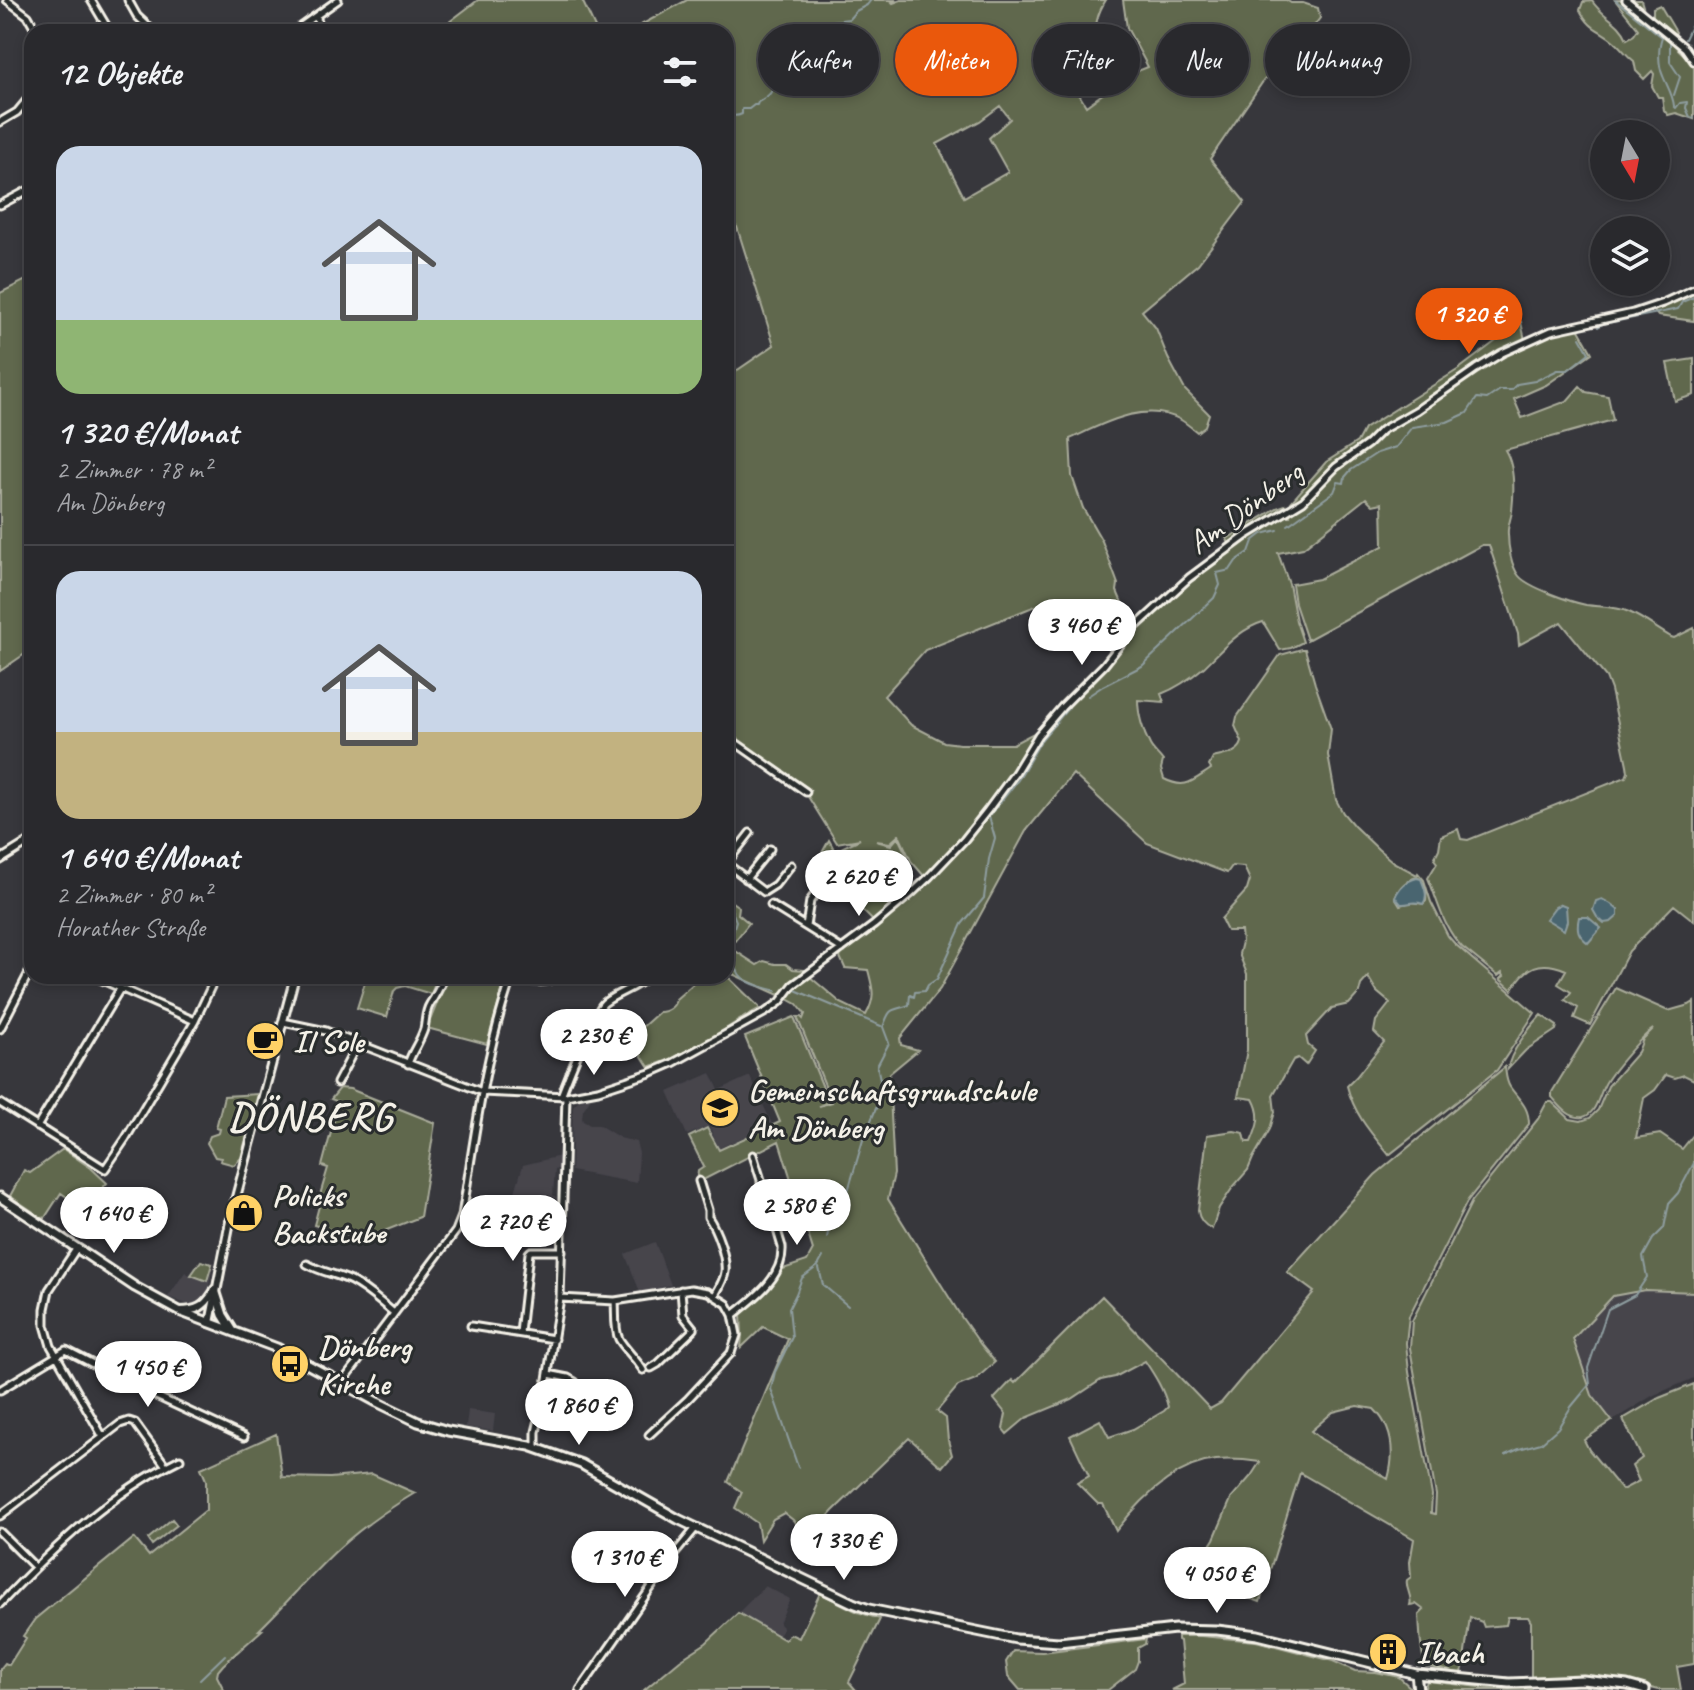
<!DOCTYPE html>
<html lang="de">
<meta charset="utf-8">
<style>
:root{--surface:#29292d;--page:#313135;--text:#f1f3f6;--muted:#a5a6aa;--line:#454549;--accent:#ea580c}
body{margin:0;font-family:Caveat,sans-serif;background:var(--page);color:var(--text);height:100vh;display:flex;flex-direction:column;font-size:30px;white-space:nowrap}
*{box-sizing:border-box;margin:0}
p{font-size:26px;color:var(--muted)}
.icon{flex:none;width:44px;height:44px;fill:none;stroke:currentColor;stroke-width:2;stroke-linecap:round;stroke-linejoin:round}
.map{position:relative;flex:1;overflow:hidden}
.panel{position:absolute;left:24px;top:24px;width:710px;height:960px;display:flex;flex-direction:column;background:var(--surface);border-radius:24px;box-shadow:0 4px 12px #0003,0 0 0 2px var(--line)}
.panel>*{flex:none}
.banner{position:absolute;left:758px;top:24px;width:760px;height:72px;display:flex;gap:16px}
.needle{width:52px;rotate:170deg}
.fabs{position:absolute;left:1590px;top:120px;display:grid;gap:16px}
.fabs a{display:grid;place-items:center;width:80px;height:80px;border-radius:50%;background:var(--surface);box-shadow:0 4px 12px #0003,0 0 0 2px var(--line);font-size:40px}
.price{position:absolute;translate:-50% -68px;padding:0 18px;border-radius:28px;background:#fff;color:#222;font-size:26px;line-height:52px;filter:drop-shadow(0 2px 4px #0008)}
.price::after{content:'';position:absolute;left:50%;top:48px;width:24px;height:18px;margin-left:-12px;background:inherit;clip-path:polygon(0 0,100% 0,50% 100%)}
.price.current{background:var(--accent);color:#fff}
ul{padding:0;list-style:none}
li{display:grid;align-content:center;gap:16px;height:424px;padding:0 32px}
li+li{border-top:2px solid var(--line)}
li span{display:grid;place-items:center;height:248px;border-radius:24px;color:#555}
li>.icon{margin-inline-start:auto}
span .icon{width:144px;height:144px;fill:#fffc;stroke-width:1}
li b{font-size:34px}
h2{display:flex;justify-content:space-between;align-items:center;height:96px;padding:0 32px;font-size:34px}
.tag{padding:0 28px;border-radius:36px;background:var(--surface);box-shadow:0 4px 12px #0003,0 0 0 2px var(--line);font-size:28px;line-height:72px}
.tag.current{background:var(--accent);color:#fff}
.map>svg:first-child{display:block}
.built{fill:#46444c}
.green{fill:#61684e;stroke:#aaac9b;stroke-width:2;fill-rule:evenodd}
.water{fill:#4a656f;stroke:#8e9d9f;stroke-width:2}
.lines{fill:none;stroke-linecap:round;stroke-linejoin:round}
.stream{stroke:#8e9d9f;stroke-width:2}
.minor-casing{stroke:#f4f1e8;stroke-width:11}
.tertiary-casing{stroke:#f4f1e8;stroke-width:12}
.secondary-casing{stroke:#f4f1e8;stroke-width:13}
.minor{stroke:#2a2d2e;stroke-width:5}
.tertiary{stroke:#2a2d2e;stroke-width:6}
.secondary{stroke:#2a2d2e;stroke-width:7}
.labels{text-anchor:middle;stroke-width:6;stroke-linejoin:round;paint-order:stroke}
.street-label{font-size:32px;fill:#f4f1e8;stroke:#2a2d2e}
.poi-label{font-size:32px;font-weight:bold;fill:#f4f1e8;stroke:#2a2d2e;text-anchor:start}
.district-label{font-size:40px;font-weight:bold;letter-spacing:2px;fill:#f4f1e8;stroke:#2a2d2e}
</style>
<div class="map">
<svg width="1694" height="1690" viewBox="0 0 1694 1690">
<rect width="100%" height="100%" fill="#37373c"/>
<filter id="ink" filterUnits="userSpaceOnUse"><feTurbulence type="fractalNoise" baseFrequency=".0125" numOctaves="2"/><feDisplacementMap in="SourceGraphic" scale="16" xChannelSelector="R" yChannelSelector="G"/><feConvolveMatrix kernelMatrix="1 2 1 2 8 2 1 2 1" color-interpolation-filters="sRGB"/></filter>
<g filter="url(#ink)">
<path class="built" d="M711 1073 719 1090 750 1076 772 1124 719 1148 709 1126 687 1135 668 1092Z
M591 1098 583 1110 582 1118 583 1121 590 1125H599L620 1138 636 1142 639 1153 637 1183 571 1171 573 1106 579 1100Z
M560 1156V1168L555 1170 553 1195 559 1199 515 1192 523 1165Z
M655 1242 671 1285 640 1292 625 1254Z
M214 1262 208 1291 204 1298 198 1303 189 1305 168 1297 185 1272 190 1275 197 1263Z
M1645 1290 1694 1292V1378L1652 1396 1612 1421 1592 1395 1573 1339 1613 1296Z
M468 1410 495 1414 493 1431 466 1427Z
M765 1586 790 1599 779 1623 783 1627 779 1636 738 1613Z"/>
<path class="green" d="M478 0H582L597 32H436Z
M687 0H896L892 2 893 3 901 0H1106C1098 12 1093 28 1097 42L1051 67 1062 66 1086 106 1108 90 1115 80 1148 67 1127 28 1123 0H1286L1291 3H1303L1318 8 1320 18 1282 68 1264 80 1210 159 1245 202 1198 264 1142 311 1156 328 1168 358 1185 390 1209 414 1205 426 1197 432C1192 428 1186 423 1181 420 1145 400 1103 424 1070 439L1072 476 1083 508 1102 541 1118 584 1117 591 1125 610 1093 611 1068 598 1048 601 925 650 884 696 911 725 944 742 960 744H1013L1034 733 1046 722 1054 725 1073 700 1106 665 1132 633 1176 591 1232 551 1227 539 1277 508 1285 505 1282 516H1290L1289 512 1295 508 1291 502 1326 462 1357 442 1364 429 1459 369 1521 322 1526 345 1561 331 1578 328 1592 353 1546 385 1514 399 1522 418 1567 401 1580 386 1586 392 1608 396 1613 420 1505 450C1515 466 1514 493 1512 511 1511 519 1507 527 1508 534 1508 546 1511 566 1519 576 1528 587 1571 602 1586 605 1600 607 1616 606 1629 612 1643 618 1657 629 1671 637L1674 638 1694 628V921L1674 905 1629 951 1590 1025 1574 1018 1578 1008 1565 1000 1571 992 1558 984 1566 970C1540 959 1526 966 1512 990L1500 979 1504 976 1502 973 1498 976 1462 947C1443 928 1438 901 1428 878L1437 863 1434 859 1439 849 1441 836 1458 829 1461 839 1468 840 1626 777 1628 772 1627 765 1611 690 1606 677 1561 622 1519 645 1518 634 1489 545H1482L1307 640 1295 604 1292 584 1319 579 1383 546 1382 503 1373 505 1366 498 1303 548 1278 553 1289 584 1296 621 1303 642 1291 648 1280 650 1263 622C1239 629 1222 650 1204 667 1191 678 1177 688 1161 694L1164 702 1138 700C1138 714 1143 732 1150 745 1153 751 1159 755 1163 761L1161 769 1164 779C1186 790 1192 781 1211 769L1209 766 1213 758C1224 755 1239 754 1242 742L1235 726 1237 717 1280 655 1302 649H1305L1315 684 1331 729 1328 755 1336 800 1343 813 1354 826 1378 849 1393 862 1417 875 1418 873 1424 880 1431 902 1448 936 1455 944 1535 1013 1497 1070 1389 1155C1371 1133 1354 1114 1347 1086L1356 1077 1384 1042 1374 1032 1376 1021 1390 1003 1377 992 1368 977 1361 985 1359 993 1349 1004 1332 1008 1306 1036 1308 1045 1315 1051 1306 1065 1298 1058 1293 1060 1273 1095 1275 1112 1270 1129 1253 1158 1248 1170 1233 1187 1219 1208 1212 1229C1204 1225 1199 1220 1198 1211L1207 1135 1234 1131 1244 1133 1246 1142H1251C1258 1126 1262 1115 1253 1099L1238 1097 1247 1050V974L1239 954 1242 942 1241 931H1227L1221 919 1247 890 1250 880 1244 867 1232 866 1227 873 1147 843 1073 774 1026 831 940 989 900 1038 901 1045 918 1050 889 1074 894 1174 888 1199 962 1318 981 1345 995 1362 976 1379 958 1386 937 1411 946 1418 948 1440 952 1455 942 1467 909 1438 833 1511 807 1540 793 1520 784 1513 773 1519 760 1540 757 1523 735 1508 742 1492 728 1482 788 1339 763 1327 741 1348 742 1334 741 1315 775 1280 783 1269 807 1261 813 1250 779 1141 703 1180H697L698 1171 704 1167 689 1137 707 1128 719 1150 780 1122 745 1037 794 1017 829 1102 819 1106 832 1102 797 1017H801L803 1019 805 1014 797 1004 788 999C791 988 801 983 809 976L841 1003 866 1015C876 997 873 989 868 970L845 968 840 957 843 952 914 893 964 845 951 849 924 876 911 861 899 835 890 843 876 841 891 845 898 837 907 856 891 872 909 892 873 921 853 901 858 896 859 881 845 869 828 882 812 871 829 840 835 851 860 839 837 843 807 795 808 788 726 732V378L774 345 737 227 726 233V32H628ZM1000 106 1010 119 989 138 1008 172 964 197 937 144 980 121ZM1417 877C1425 881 1427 893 1426 901L1423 904 1411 902 1400 905 1395 897C1400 886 1405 881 1417 877Z
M1615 0H1641L1645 13 1653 17V8L1660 5 1676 32 1672 43 1694 65V119L1676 113 1668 115 1664 110 1662 97H1658L1652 86 1654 74 1652 71 1644 79 1636 71 1634 61C1626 55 1622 48 1615 42 1599 28 1591 31 1580 10L1583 2 1592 1C1603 18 1619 20 1627 39L1634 35 1638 29Z
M32 277V649L0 671V293Z
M1694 292V321L1658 316 1653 310Z
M1694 359V395L1675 401 1667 363Z
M726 898 739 907 738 914 749 923 734 942V950L757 965 764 961 775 964H786L793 969 805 970 781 996 728 972 726 944 728 914 726 912Z
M726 975 759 1007V1009C741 1018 725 1030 708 1040 690 1051 670 1060 649 1067L630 1038 659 1012C667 1012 675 1007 676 999L702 976Z
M367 976H438L431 994 405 986 397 988 394 991 387 1017 357 1008Z
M448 976H474L504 984 487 1044 427 1028Z
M1616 988 1668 1011 1689 1005 1694 1002V1080L1684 1075 1675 1078 1666 1075 1655 1090 1644 1098 1636 1138 1660 1134 1682 1149 1694 1134V1292L1645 1290 1613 1296 1573 1339 1592 1395 1612 1421 1584 1440 1589 1450 1622 1490 1639 1481 1632 1466 1642 1458 1623 1419 1659 1398 1694 1384V1664L1677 1667 1681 1690H1659L1618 1680 1592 1677H1531V1622L1528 1617H1508L1506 1625 1484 1627 1482 1622 1470 1617 1462 1674 1426 1666C1420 1655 1420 1630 1419 1615L1424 1610 1416 1604 1410 1605C1413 1596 1405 1589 1407 1580L1411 1577 1410 1562 1414 1539 1300 1473 1260 1602 1246 1597 1238 1586 1214 1584 1209 1565 1200 1561 1214 1539 1231 1499 1251 1476 1260 1462C1246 1460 1231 1459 1216 1460 1175 1464 1140 1500 1116 1531L1103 1504H1098L1077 1483 1089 1476 1070 1436 1100 1420 1109 1437 1133 1429 1164 1411 1168 1407C1164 1390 1155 1376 1145 1361L1115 1377 1101 1380 1072 1399 1026 1418 1007 1434 1003 1429 1006 1414 994 1399 1012 1380 1015 1383 1102 1296 1210 1409 1221 1403 1314 1292 1287 1272 1375 1175 1505 1067C1506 1074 1506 1081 1510 1087 1519 1100 1529 1106 1529 1124L1468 1200 1409 1316 1406 1343 1409 1372 1432 1495 1431 1513 1435 1514 1436 1495 1410 1348 1412 1321 1472 1201 1538 1119 1547 1102H1552L1570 1119 1581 1121 1590 1118 1598 1110 1608 1086 1638 1052 1643 1039 1653 1029C1643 1035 1610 1073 1604 1086 1600 1094 1598 1103 1593 1110 1590 1114 1588 1116 1583 1117 1569 1119 1560 1106 1552 1097V1092ZM1357 1406 1374 1409C1393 1428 1395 1453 1388 1479L1321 1439 1311 1431 1333 1412Z
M1541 1015 1557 1026 1556 1030 1526 1050 1508 1069C1509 1053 1530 1027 1541 1015Z
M340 1088 350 1089 435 1123 420 1217 364 1239 314 1225 319 1206 317 1205 328 1168 322 1166 339 1102 331 1099Z
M258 1094 241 1158 234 1165 220 1161 221 1158 215 1157 207 1143 210 1136 219 1133 220 1129 216 1128 224 1096Z
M63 1149 91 1168 107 1183 84 1209 61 1193 44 1219 10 1196 24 1170 30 1173Z
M201 1261 212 1264 207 1281 191 1275Z
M276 1434 282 1477 330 1478 372 1474 415 1493C388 1509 362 1527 338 1549 311 1574 286 1604 259 1630H262L223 1665 218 1671 217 1676 224 1690H0V1669L5 1663 9 1665 26 1638 23 1636 35 1619 134 1538 149 1556 206 1510V1480L201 1468Z
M172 1519 177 1525 152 1545 148 1539Z
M820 1593 858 1612 880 1619 849 1682 856 1690H644L680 1660 706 1643 738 1613 785 1640 790 1634 799 1638Z
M1178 1636H1201L1256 1641 1333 1661 1355 1671 1376 1672 1399 1677 1413 1690H1172L1184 1684 1180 1641 1178 1640Z
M1146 1639 1145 1644 1138 1648V1661L1135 1669 1108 1690H1020L1008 1676 1006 1662 1013 1651 1042 1652Z
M1427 1681 1498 1689 1532 1687 1531 1690H1424Z"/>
<path class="water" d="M813 48 819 57 820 64 809 74H805L802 71 799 59Z
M1417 878 1421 879C1424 887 1429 896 1423 904 1412 900 1410 905 1401 904L1395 897C1400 886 1406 881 1417 878Z
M1602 899 1611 904 1618 910V916L1611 922 1604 923 1597 917 1593 910 1596 901Z
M1561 904 1566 906 1567 921 1564 930 1546 919 1555 907Z
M1579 917H1588L1601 928 1588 943C1578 935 1576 930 1579 917Z"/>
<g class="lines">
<path class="stream" d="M1615 0C1631 12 1647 25 1662 37 1658 48 1658 65 1663 76 1667 86 1673 95 1674 106L1676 108 1680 103 1687 102 1686 108 1690 117 1694 118
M1685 39 1694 20
M814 42 816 36 833 21 849 19 856 11 867 5 871 0
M1670 42V62L1680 77 1674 95
M726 113C731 116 736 117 742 114V109H749L754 105H757L758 102C771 95 771 93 777 80L789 74 790 70 799 65
M1598 327 1603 324 1678 309 1682 302 1694 297
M1288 525 1334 492 1338 482 1344 483 1345 477 1351 470 1377 453 1396 447 1412 427 1447 422 1467 413 1477 398 1487 399 1500 390H1511L1517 384 1535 381 1558 370H1568L1589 353 1580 337
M1088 696 1103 686 1142 666 1214 598 1220 585 1217 573 1230 570 1236 561 1249 552 1253 541 1262 534 1278 530
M726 906 732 911 736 921C732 933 731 940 733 953 736 984 750 983 777 991
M793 989 881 1026
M827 1238 830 1221 848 1191 863 1140 877 1106 880 1079 877 1066 889 1043 883 1027C891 1006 890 1012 909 1005L910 995 914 997 915 992 925 991 928 985 937 979 962 924 984 898 989 859 995 838 989 817 1018 780 1042 739 1069 707
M819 1268 823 1285 848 1306
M1505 1455 1519 1449 1541 1443 1558 1428 1571 1407 1590 1384 1588 1368 1608 1309 1635 1295 1647 1277 1643 1257 1653 1239 1664 1228 1669 1203 1678 1193 1694 1163
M798 1467 771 1389 775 1372 792 1337 789 1308 796 1294 802 1278 818 1266 823 1257
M200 1679 225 1655"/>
<defs>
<path id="minor" d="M7 0 28 16 37 32
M91 0 110 32
M128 0 137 16 154 32
M1626 0 1685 48 1694 61
M317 15 318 32
M293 32 338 0
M0 122 17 112 32 94
M28 190 32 205
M0 205 32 188
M726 736 806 792
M726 863 764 892 775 885 791 865
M726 864 750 833
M746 879 770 849
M771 905 842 949
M806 926 810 901 823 883
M93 976 195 1021
M511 977C529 983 544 984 561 976
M283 1022 326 1031 482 1092 566 1096 598 1090 650 1073 673 1063 766 1012 780 1002 793 985 874 925 913 892 929 877 964 840 987 811 1015 773 1038 735 1062 707 1104 665 1130 632 1189 578 1247 535 1303 501 1336 467 1368 444 1382 430 1417 410 1476 369 1502 353 1551 331 1633 313 1663 303 1694 289
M0 1029 32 967
M408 1064C412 1051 420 1042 424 1029 426 1020 425 1012 430 1004 436 995 440 987 445 976
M337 1083 358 1043
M561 1096C567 1080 594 1012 604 1003 618 992 636 988 648 976
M0 1103 105 1169 126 1138 195 1021 216 976
M37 1127 120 989
M699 1181 708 1210V1217C716 1229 727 1257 725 1272 724 1280 719 1288 715 1295
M76 1249 49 1290 45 1309V1325L51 1346 103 1437
M307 1264C321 1272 336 1274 351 1281 367 1289 380 1302 394 1313
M560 1298 615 1301 691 1289 708 1292 727 1304 733 1315 737 1335 731 1353 688 1399 649 1435
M615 1301C616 1312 614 1329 619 1339 624 1348 637 1360 643 1370
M733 1315C755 1298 784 1277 782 1247L767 1196 761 1187V1180L753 1155
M471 1326 554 1339
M520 1333 529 1253 531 1251H562
M651 1368 658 1364 694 1329 683 1315 681 1290
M548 1374 568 1378 575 1382 590 1411 593 1415 605 1422
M342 1383 456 1231 462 1216C475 1135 485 1053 512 976
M0 1390 66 1350 139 1388 244 1437
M536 1447V1432L544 1398 560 1298 566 1096
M0 1516 120 1424 129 1421 135 1423 166 1466
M0 1532 35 1567
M0 1604C53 1548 111 1493 180 1459
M580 1690 673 1556 696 1528"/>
<path id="tertiary" d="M0 860 32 840
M180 1311C197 1311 204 1307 213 1293
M210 1323 231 1216 295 976"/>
<path id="secondary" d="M0 1197 135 1287 179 1311 277 1348 377 1402 418 1422 448 1431 530 1446 581 1464 678 1519 853 1603 869 1609 1016 1639 1059 1642 1175 1629 1217 1630 1258 1635 1416 1674 1509 1683 1583 1680 1627 1685 1645 1690
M215 1290 223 1315 233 1331
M1416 1674 1418 1690"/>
</defs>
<use href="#minor" class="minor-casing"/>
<use href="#tertiary" class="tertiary-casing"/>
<use href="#secondary" class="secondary-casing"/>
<use href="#minor" class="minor"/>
<use href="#tertiary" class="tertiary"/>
<use href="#secondary" class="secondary"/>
</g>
</g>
<defs>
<symbol id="cafe-disc" viewBox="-11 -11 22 22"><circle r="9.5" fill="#ffd166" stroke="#2a2d2e"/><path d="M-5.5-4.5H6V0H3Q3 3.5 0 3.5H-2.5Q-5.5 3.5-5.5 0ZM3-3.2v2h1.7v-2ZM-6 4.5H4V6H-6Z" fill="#111"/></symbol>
<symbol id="school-disc" viewBox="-11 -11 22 22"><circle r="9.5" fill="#ffd166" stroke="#2a2d2e"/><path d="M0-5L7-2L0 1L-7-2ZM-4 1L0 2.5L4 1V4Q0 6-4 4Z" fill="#111"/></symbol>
<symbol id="shop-disc" viewBox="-11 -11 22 22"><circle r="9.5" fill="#ffd166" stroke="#2a2d2e"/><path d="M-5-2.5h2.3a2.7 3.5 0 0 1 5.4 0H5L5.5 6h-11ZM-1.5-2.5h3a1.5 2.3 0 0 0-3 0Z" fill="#111"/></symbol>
<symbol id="bus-disc" viewBox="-11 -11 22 22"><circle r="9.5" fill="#ffd166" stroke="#2a2d2e"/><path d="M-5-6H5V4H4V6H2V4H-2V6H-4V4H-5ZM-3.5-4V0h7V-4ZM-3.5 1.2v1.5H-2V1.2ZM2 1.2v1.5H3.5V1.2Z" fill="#111"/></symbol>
<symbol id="building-disc" viewBox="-11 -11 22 22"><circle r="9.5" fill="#ffd166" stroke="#2a2d2e"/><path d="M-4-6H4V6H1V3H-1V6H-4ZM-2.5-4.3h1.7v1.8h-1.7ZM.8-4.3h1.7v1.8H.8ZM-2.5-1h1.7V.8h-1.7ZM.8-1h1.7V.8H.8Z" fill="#111"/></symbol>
</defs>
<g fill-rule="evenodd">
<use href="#cafe-disc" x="243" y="1019" width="44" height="44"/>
<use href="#school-disc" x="698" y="1086" width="44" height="44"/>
<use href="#shop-disc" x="222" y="1191" width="44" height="44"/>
<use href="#bus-disc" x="268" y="1342" width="44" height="44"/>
<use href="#building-disc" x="1366" y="1630" width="44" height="44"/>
</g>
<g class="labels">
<g class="street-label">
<text transform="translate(1245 507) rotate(-36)" y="11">Am Dönberg</text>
</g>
<g class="poi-label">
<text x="293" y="1052">Il Sole</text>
<text x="748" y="1101">Gemeinschaftsgrundschule<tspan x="748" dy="37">Am Dönberg</tspan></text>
<text x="272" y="1206">Policks<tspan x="272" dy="37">Backstube</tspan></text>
<text x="318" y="1357">Dönberg<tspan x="318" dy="37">Kirche</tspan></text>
<text x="1416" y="1663">Ibach</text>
</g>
<g class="district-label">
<text x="311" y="1129">DÖNBERG</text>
</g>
</g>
</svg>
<div class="fabs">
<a><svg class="needle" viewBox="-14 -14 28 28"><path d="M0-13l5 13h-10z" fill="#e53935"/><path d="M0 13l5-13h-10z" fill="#a5a6aa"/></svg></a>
<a><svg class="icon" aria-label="layers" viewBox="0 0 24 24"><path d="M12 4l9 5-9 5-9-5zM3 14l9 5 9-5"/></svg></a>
</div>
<b class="price current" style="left:1469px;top:356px">1 320 €</b>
<b class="price" style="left:1082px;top:667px">3 460 €</b>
<b class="price" style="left:859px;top:918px">2 620 €</b>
<b class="price" style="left:594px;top:1077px">2 230 €</b>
<b class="price" style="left:797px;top:1247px">2 580 €</b>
<b class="price" style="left:114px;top:1255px">1 640 €</b>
<b class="price" style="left:513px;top:1263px">2 720 €</b>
<b class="price" style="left:148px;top:1409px">1 450 €</b>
<b class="price" style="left:579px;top:1447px">1 860 €</b>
<b class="price" style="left:844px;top:1582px">1 330 €</b>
<b class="price" style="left:625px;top:1599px">1 310 €</b>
<b class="price" style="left:1217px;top:1615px">4 050 €</b>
<div class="banner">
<a class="tag">Kaufen</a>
<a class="tag current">Mieten</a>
<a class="tag">Filter</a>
<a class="tag">Neu</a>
<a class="tag">Wohnung</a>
</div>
<section class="panel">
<h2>12 Objekte<svg class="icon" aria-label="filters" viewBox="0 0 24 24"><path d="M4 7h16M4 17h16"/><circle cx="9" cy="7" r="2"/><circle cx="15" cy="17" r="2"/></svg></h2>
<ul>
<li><span style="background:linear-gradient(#c9d6e8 70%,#8fb573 0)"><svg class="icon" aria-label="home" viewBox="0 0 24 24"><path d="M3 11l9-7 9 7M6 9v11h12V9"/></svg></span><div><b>1 320 €/Monat</b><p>2 Zimmer · 78 m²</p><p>Am Dönberg</p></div></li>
<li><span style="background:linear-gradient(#c9d6e8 65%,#c2b280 0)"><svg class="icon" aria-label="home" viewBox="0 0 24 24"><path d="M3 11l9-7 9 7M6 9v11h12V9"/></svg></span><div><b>1 640 €/Monat</b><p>2 Zimmer · 80 m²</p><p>Horather Straße</p></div></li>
</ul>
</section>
</div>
